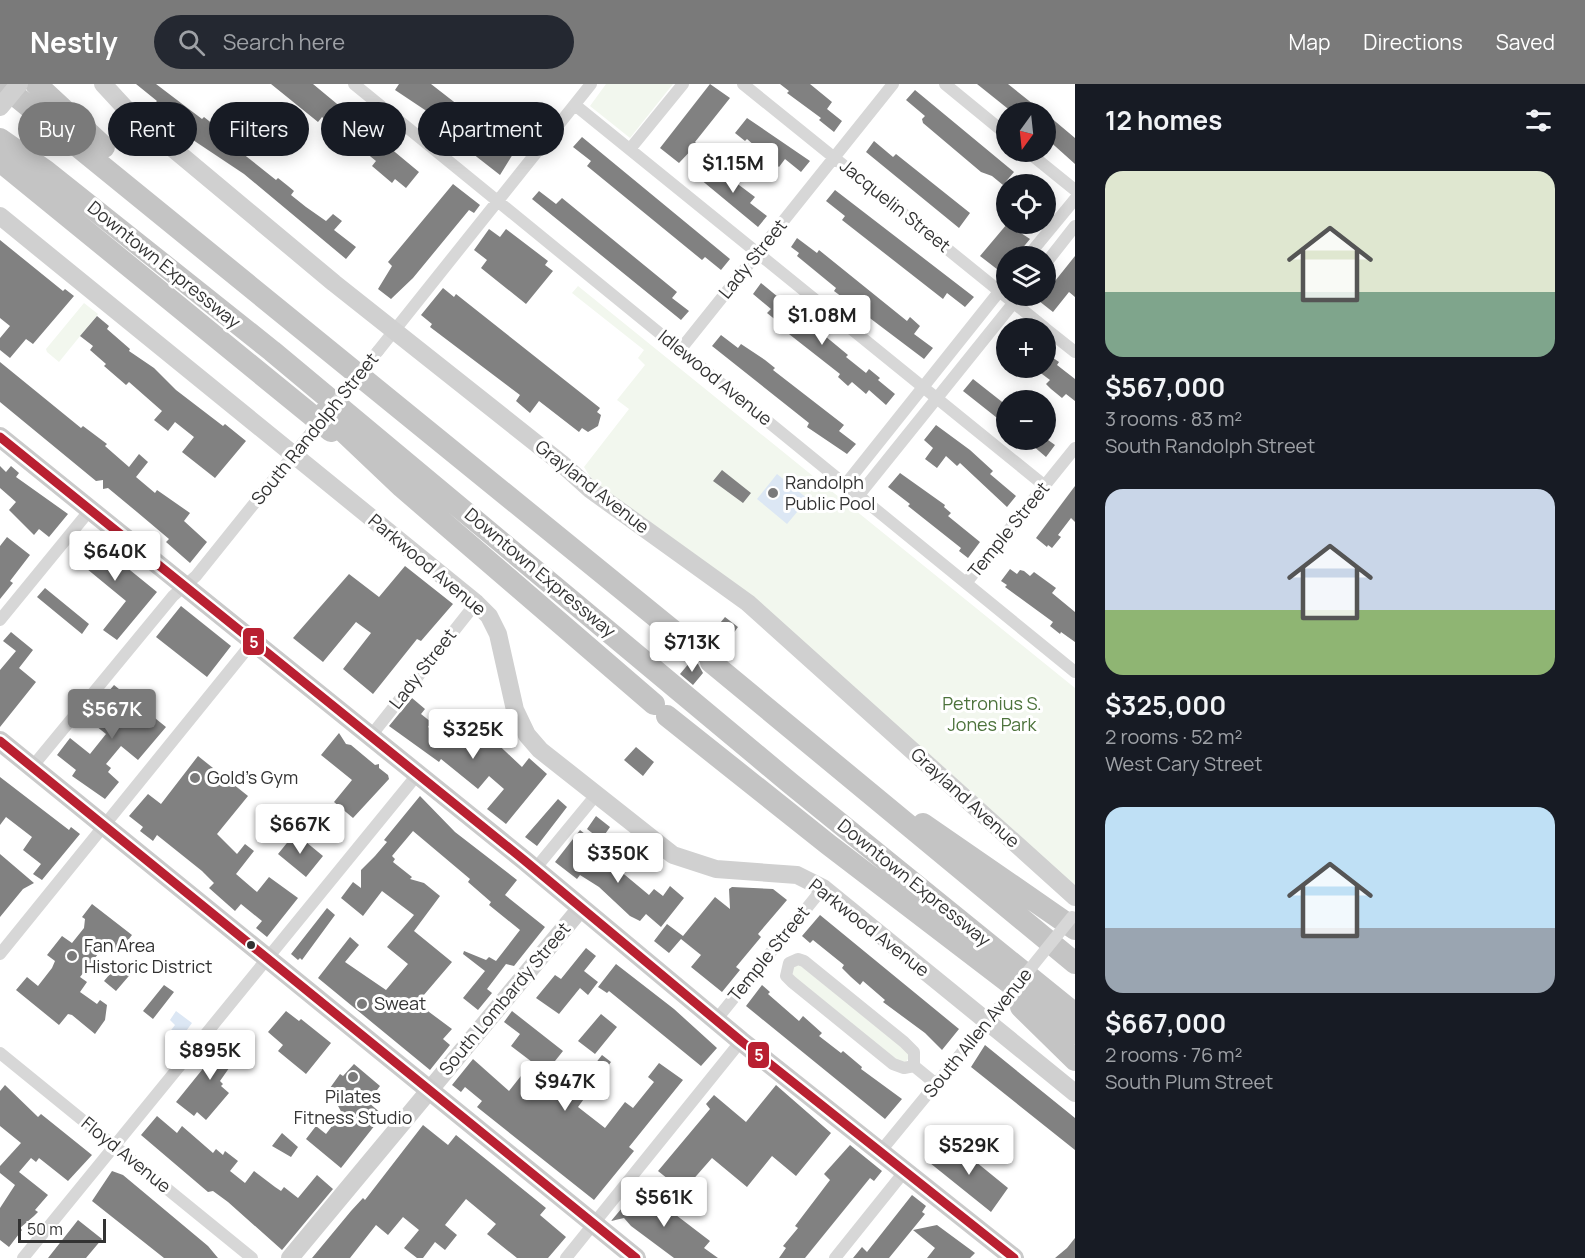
<!DOCTYPE html>
<meta charset="utf-8">
<style>
:root{--surface:#171b24;--page:#242831;--text:#f1f3f6;--muted:#9ea1a6;--accent:#7a7a7a}
body{margin:0;font-family:Manrope,sans-serif;background:var(--page);color:var(--text);height:100vh;display:flex;flex-direction:column;font-size:22px;white-space:nowrap}
*{box-sizing:border-box;margin:0}
p{font-size:20px;color:var(--muted)}
.icon{flex:none;width:33px;height:33px;fill:none;stroke:currentColor;stroke-width:2;stroke-linecap:round;stroke-linejoin:round}
.map{position:relative;flex:1;overflow:hidden}
.details{display:flex;flex-direction:column;background:var(--surface);width:510px}
.details>*{flex:none}
.hud{position:absolute;left:18px;top:18px;width:570px;height:54px;display:flex;gap:12px}
.needle{width:39px;rotate:195deg}
.fabs{position:absolute;left:996px;top:18px;display:grid;gap:12px}
.fabs a{display:grid;place-items:center;width:60px;height:60px;border-radius:50%;background:var(--surface);box-shadow:0 3px 15px #0003;font-size:30px}
.scale{position:absolute;left:18px;bottom:15px;width:88px;box-sizing:border-box;padding-left:6px;border:3px solid #333;border-top:0;font-size:16px;line-height:21px;white-space:nowrap;color:#333;-webkit-text-stroke:4px #fff;paint-order:stroke}
.price{position:absolute;translate:-50% -51px;padding:0 14px;border-radius:6px;background:#fff;color:#222;font-size:20px;line-height:39px;filter:drop-shadow(0 2px 3px #0008)}
.price::after{content:'';position:absolute;left:50%;top:36px;width:18px;height:14px;margin-left:-9px;background:inherit;clip-path:polygon(0 0,100% 0,50% 100%)}
.price.on{background:var(--accent);color:#fff}
ul{padding:0;list-style:none}
li{display:grid;align-content:center;gap:12px;height:318px;padding:0 30px}
li span{display:grid;place-items:center;height:186px;border-radius:18px;color:#555}
li>.icon{margin-inline-start:auto}
span .icon{width:108px;height:108px;fill:#fffc;stroke-width:1}
li b{font-size:26px}
h2{display:flex;justify-content:space-between;align-items:center;height:72px;padding:0 30px;font-size:26px}
.tag{padding:0 21px;border-radius:27px;background:var(--surface);box-shadow:0 3px 15px #0003;font-size:21px;line-height:54px}
.tag.on{background:var(--accent);color:#fff}
header{display:flex;align-items:center;gap:36px;box-sizing:border-box;height:84px;padding:0 30px;background:var(--accent);color:#fff}
header strong{font-size:28px}
nav{display:flex;gap:33px;margin-inline-start:auto;font-size:21px}
.search{width:420px;height:54px;background:var(--page);display:flex;align-items:center;gap:15px;box-sizing:border-box;padding:0 21px;border-radius:33px;color:var(--muted);font-size:22px}
main{display:flex;flex:1;min-height:0}
.map>svg:first-child{display:block}
.green{fill:#f2f7ee}
.water{fill:#dce7f4}
.building{fill:#818181}
.lines{fill:none;stroke-linecap:round;stroke-linejoin:round}
.street{stroke:#d7d7d7;stroke-width:12}
.secondary{stroke:#d0d0d0;stroke-width:18}
.primary{stroke:#cacaca;stroke-width:20}
.highway{stroke:#c4c4c4;stroke-width:22}
.street-bridge{stroke:#d7d7d7;stroke-width:12}
.secondary-bridge{stroke:#d0d0d0;stroke-width:18}
.bus-1-casing{stroke:#fff;stroke-width:14}
.bus-1{stroke:#b92031;stroke-width:9}
.poi-dot{fill:#7a7a7a;stroke:#fff;stroke-width:2}
.bus-dot{fill:#333;stroke:#fff;stroke-width:2}
.labels{text-anchor:middle;stroke-width:6;stroke-linejoin:round;paint-order:stroke}
.street-label{font-size:18px;fill:#333;stroke:#fff}
.poi-label{font-size:18px;fill:#333;stroke:#fff;text-anchor:start}
.park-label{font-size:18px;fill:#4d733c;stroke:#fff}
.line-badge{stroke:#fff;stroke-width:2}
.badge-label{font-size:16px;text-anchor:middle;font-weight:bold;fill:#fff}
</style>
<header>
<strong>Nestly</strong>
<div class="search"><svg class="icon" aria-label="search" viewBox="0 0 24 24"><circle cx="10" cy="10" r="6"/><path d="M15 15l6 6"/></svg>Search here</div>
<nav><a>Map</a><a>Directions</a><a>Saved</a></nav>
</header>
<main>
<div class="map">
<svg width="1075" height="1174" viewBox="0 0 1075 1174">
<rect width="100%" height="100%" fill="#fff"/>
<path class="green" d="M606 0H673L630 54 590 22Z
M578 202 1075 604V804L593 397 584 383 629 325 617 316 645 281 638 274 644 266 572 209Z
M84 219 98 230 59 278 47 268 46 265Z
M799 880 909 967 908 975 905 979 898 978 793 893 792 884Z"/>
<path class="water" d="M777 390 808 415 787 440 757 415Z
M176 927 192 939 175 962 165 954 175 941 170 936Z"/>
<path class="building" d="M136 0H156L202 35 204 33 229 53 230 51 240 59 238 62 244 66 242 69 276 96 278 94 288 102 294 107 291 111 306 123 326 137 333 130 342 137 334 146 356 163 346 175 244 90 193 56 195 53 172 35 173 33 156 18 157 17Z
M271 0H313L419 88 406 104 395 95 392 99 372 82 376 77 360 64 358 66 346 55 342 59 333 52 338 46 322 33 318 38Z
M399 0H431L458 21 455 26 462 31 459 34 476 47 478 44 484 48 513 70 500 91 445 48 448 44 434 32 395 6Z
M710 0 730 14 695 58 697 60 679 79 660 64Z
M780 0H810L832 18 827 25 842 37 834 48 819 36 821 34 787 9 789 7Z
M977 0H1008L1043 28H1012Z
M915 6 1014 88 1003 101 992 92 981 88 923 39 922 35 925 32 906 16Z
M1050 33 1075 54V80L1046 54V38Z
M747 34 810 77 801 88 785 75 779 83 747 55 745 57 735 49Z
M582 53 730 175 721 186 705 173 702 176 587 82 591 77 573 63Z
M874 57 893 73 896 70 970 129 959 144 866 68Z
M711 80 755 113 750 119 767 132 758 143 700 95Z
M453 100 480 121 474 129 469 126 413 194 391 215 378 205 392 182 388 178Z
M835 106 974 213 965 223 947 209 943 215 842 136 845 132 826 117Z
M539 107 556 120 562 114 677 208 672 214 689 227 681 236 532 115Z
M1007 140 1030 155 1016 172H1006V184L1002 189 980 172Z
M489 145 500 153 506 145 548 177 545 181 553 187 526 220 481 184 487 176 474 166Z
M797 154 817 169 819 166 907 237 910 233 920 242 914 250 933 264 924 275 834 207 836 204 797 172 799 169 791 163Z
M0 156 63 207 65 205 74 212 33 260 26 255 10 274 0 266V254L10 242 0 234Z
M1075 172V213L1069 208 1053 228 1039 217Z
M761 199 848 271 846 273 866 289 869 285 880 294 878 296 895 310 886 321 869 306 866 310 852 298 848 302 838 293 840 290 780 243 782 241 767 229 771 225 753 210Z
M443 204 454 213 456 210 600 324 597 328 601 331 598 342 588 348 582 344 579 348 539 317 530 329 516 317 520 311 430 243 432 240 421 231Z
M97 232 109 242 107 245 130 265 129 267 154 284 176 306 223 342 225 340 246 357 215 394 182 368 194 353 175 338 168 347 154 336 162 327 129 298 126 301 104 282 106 280 90 266 93 262 80 252Z
M721 251 738 264 741 260 765 276 775 284 773 286 844 341 839 347 856 360 847 370 807 343 809 339 712 262Z
M1046 269 1059 278 1057 281 1075 295V317L1066 310 1062 314 1051 305 1046 300 1050 296 1034 284H1046Z
M0 278 81 344 83 342 107 360 105 362 129 383 139 370 148 378 136 393 155 409 157 406 190 429 184 437 207 458 190 479 166 458 169 455 137 428 108 404 103 405V396L96 397 0 318Z
M973 295 1006 321V341L963 307Z
M936 341 970 366 993 387 990 390 1016 412 1007 423 960 379 957 382 946 372 937 384 925 375 933 364 924 356Z
M1036 356H1048L1055 361 1046 373 1032 361Z
M0 382 6 388 11 382 19 389 16 393 68 430 49 453 39 445 34 451 9 426 16 418 0 404Z
M722 386 751 409 743 419 713 397Z
M900 389 945 421 944 423 951 429 948 432 980 458 968 474 959 467 961 464 908 422 910 420 888 403Z
M1075 402V438L1071 434 1058 451 1061 453 1052 464 1048 461 1047 463 1036 454Z
M89 447 98 454 97 456 105 463 104 465 157 508 117 556 103 546 126 517 70 471Z
M7 453 30 471 10 497 13 499 0 515V462Z
M405 482 453 520 421 557 417 555 373 610 343 585 371 549 356 538 323 578 293 554 349 490 379 513Z
M1010 485 1017 490 1020 486 1024 487 1030 492 1034 488 1056 504 1052 509 1075 528V558L1061 548 1060 550 1050 542 1053 538 1005 503 1007 501 1001 497Z
M45 504 89 540 82 550 37 513Z
M181 522 231 562 207 593 156 553Z
M725 533 738 543 720 568 711 565 706 556Z
M11 548 33 566 19 584 36 598 0 643V586L16 567 3 557Z
M690 578 698 580 703 589 693 601 680 590Z
M114 601 166 643 138 676 121 662 106 680 111 684 108 688 119 698 105 715 72 692 76 686 57 671 70 654 90 670 106 650 86 634Z
M412 614 425 625 421 630 431 638 428 643 444 655 447 651 458 660 470 645 482 654 486 649 522 683 529 674 547 690 506 740 487 725 504 705 489 692 478 705 441 675 439 678 389 642Z
M339 649 346 660 351 661 375 681 379 680V684L388 691 389 695 353 734 334 718 352 696 321 671Z
M636 663 654 678 643 692 624 676Z
M198 672 248 712 217 750 237 770 245 760 254 767 236 790 257 808 269 793 298 814 267 853 256 844 262 837 241 820 235 827 209 804 214 799 202 787 157 751 153 757 140 747 143 743 129 732 148 710 161 720Z
M0 693 69 746 71 743 80 750 42 796 33 790 41 780 23 766 32 753 6 733 0 741Z
M420 712 455 748 517 796 505 811 545 843 514 882 506 880 487 905 492 909 478 926 463 914 485 887 463 870 464 867 486 876 489 873 496 877 520 846 489 821 491 818 468 798 470 795 413 747 392 772 395 775 393 778 412 793 410 795 424 799 440 812 414 847 452 878 417 919 452 945 443 955 450 961 430 986 318 894 350 853 359 861 345 878 386 906 408 880 387 863 414 831 382 807 363 832 341 814 353 798 361 804V786L375 772 387 758 384 756Z
M558 715 567 723 537 762 525 753Z
M596 732 610 743 601 756 587 745Z
M580 746 590 754 581 766 596 778 601 771 649 811 654 805 663 812 670 802 684 814 661 843 646 830 640 837 630 832 599 803 580 791 577 795 555 778Z
M295 749 323 772 306 793 278 770Z
M0 770 34 799 23 805 0 833Z
M732 803 773 805 787 816 758 850 761 853 736 883 740 886 722 908 691 883 701 871 681 855 669 869 654 857 667 840 683 852 715 813 730 825 729 805Z
M92 820 132 851 117 870 105 861 80 893 87 898 80 908 97 920 100 916 107 921 105 936 95 950 72 931 68 930 59 941 16 906 27 893 38 902 52 884 55 877 47 871 62 852 72 859 84 844 85 835 82 833Z
M327 824 335 831 302 876 300 874 298 876 291 870Z
M820 831 959 945 942 966 925 949 883 918 885 916 863 897 860 901 851 893 842 884 844 881 813 856 810 859 802 852Z
M586 864 596 872 584 887 598 898 588 911 580 904 559 930 536 914 555 891 561 895Z
M122 876 134 886 116 907 104 897Z
M616 880 674 925 717 964 701 982 609 907 607 909 598 903Z
M164 901 174 908 153 935 143 927Z
M762 901 770 908 768 910 799 937 803 932 822 949 819 952 841 969 843 967 862 983 861 985 902 1015 885 1035 746 922Z
M286 927 299 937 301 935 331 959 306 990 278 967 283 961 268 948Z
M512 927 563 967 543 992 569 1013 602 971 611 978 578 1023 605 1044 625 1018 633 1024 654 998 648 993 659 979 683 996 629 1063 634 1067 594 1116 477 1023 482 1017 465 1003 461 1008 452 1001 473 975 509 1007 532 978 511 962 520 950 504 938Z
M601 930 617 943 595 970 578 957Z
M224 953 241 967 220 997 223 1000 221 1002 229 1009 206 1036 197 1028 194 1032 176 1018 210 976 206 969Z
M985 961 1075 1034V1066L971 983Z
M354 980 380 1002 368 1018 383 1031 341 1084 306 1055 316 1042 326 1050 342 1029 338 1022 341 1013 330 1004 340 990 343 992Z
M5 1001 38 1033 41 1030 92 1071 68 1097 39 1074 36 1078 31 1074 19 1088 48 1111 35 1126 38 1128 34 1132 20 1144 22 1146 9 1163 0 1156V1124L15 1101 0 1089V1082L21 1059 0 1042V1007Z
M776 1001 831 1049 796 1092 772 1072 747 1103 712 1074 683 1107 658 1087 710 1025 706 1020 714 1011 746 1038Z
M157 1032 177 1049 182 1042 213 1069 216 1065 223 1071 225 1067 238 1077 230 1087 245 1099 254 1087 275 1103 281 1107 284 1103 298 1114 317 1091 333 1105 282 1166 228 1118 213 1107 208 1108 141 1051Z
M423 1041 448 1061 456 1051 546 1124 540 1131 566 1153 548 1174H517L487 1150 496 1140 466 1115 445 1141 457 1151 445 1166 435 1158 423 1174H417L404 1164 419 1146 403 1133 388 1151 376 1141 350 1174H312L351 1127 363 1114 365 1116Z
M282 1049 298 1063 291 1073 272 1062Z
M949 1056 1008 1104 991 1128 930 1079Z
M850 1061 882 1087 874 1097 870 1094 805 1174H779L786 1164 783 1162 798 1144 795 1142 830 1096 824 1090Z
M112 1087 123 1091 141 1106 208 1162 218 1174H164L92 1117Z
M642 1105 710 1157 704 1164 718 1174H674L631 1142 624 1134 611 1137 633 1111 635 1113Z
M912 1111 926 1122 922 1128 925 1130 889 1174H853L862 1163 867 1168Z
M78 1136 102 1155 86 1174H48Z
M937 1141 975 1169 970 1174H927L935 1164 913 1146Z
M1075 1154V1174H1055L1067 1164Z"/>
<g class="lines">
<path class="street" d="M354 0 1075 588
M743 0 1045 244
M945 0 1006 50
M575 21 1045 402
M630 65 683 0
M1028 68 1075 106
M1028 172 1075 115
M1046 179 1075 142
M1046 245 1075 268
M680 266 893 0
M378 267 591 0
M845 401 1006 199
M859 411 1019 212
M966 499 1075 364
M0 536 90 426
M370 653 476 519
M32 683 173 512 196 492 310 350
M535 785 596 711
M0 870 252 559
M716 936 823 804
M0 969 252 1174
M914 982 904 984 893 980 792 898 786 892 789 879 798 875 804 877 904 958 914 968V982L936 1000
M880 1068 1000 922
M23 1174 417 691
M566 1174 741 957
M835 1174 904 1088"/>
<path class="secondary" d="M103 0 128 27 334 199 561 379 591 406 748 519 1075 813
M0 132 476 519 489 532 498 550 515 626 527 651 540 666 673 771 716 785 797 791 823 804 1075 1009
M290 1174 581 824"/>
<path class="primary" d="M0 353 524 776 741 957 1014 1174
M0 657 636 1174"/>
<path class="highway" d="M1 0 698 567
M36 0 104 63
M0 55 46 87 272 267 790 699 1075 930
M0 77 331 347
M324 329 402 403 654 620
M711 578 1075 879
M667 632 829 761 1075 949
M923 740 1075 845
M1021 923 1075 976"/>
<path class="street-bridge" d="M310 350 378 267
M1000 922 1072 833"/>
<path class="secondary-bridge" d="M0 23 19 0"/>
<defs>
<path id="bus-1" d="M0 353 524 776 741 957 1014 1174
M0 657 636 1174"/>
</defs>
<use href="#bus-1" class="bus-1-casing"/>
<use href="#bus-1" class="bus-1"/>
</g>
<g class="poi-dot">
<circle cx="773" cy="409" r="6"/>
<circle cx="195" cy="694" r="6"/>
<circle cx="72" cy="872" r="6"/>
<circle cx="362" cy="920" r="6"/>
<circle cx="353" cy="993" r="6"/>
</g>
<circle class="bus-dot" cx="251" cy="861" r="5"/>
<g class="labels">
<g class="street-label">
<text transform="translate(895 122) rotate(39)" y="6">Jacquelin Street</text>
<text transform="translate(753 175) rotate(-51)" y="6">Lady Street</text>
<text transform="translate(164 181) rotate(39)" y="6">Downtown Expressway</text>
<text transform="translate(715 294) rotate(39)" y="6">Idlewood Avenue</text>
<text transform="translate(315 345) rotate(-51)" y="6">South Randolph Street</text>
<text transform="translate(592 403) rotate(38)" y="6">Grayland Avenue</text>
<text transform="translate(1009 446) rotate(-51)" y="6">Temple Street</text>
<text transform="translate(427 481) rotate(40)" y="6">Parkwood Avenue</text>
<text transform="translate(540 489) rotate(40)" y="6">Downtown Expressway</text>
<text transform="translate(423 585) rotate(-52)" y="6">Lady Street</text>
<text transform="translate(965 714) rotate(42)" y="6">Grayland Avenue</text>
<text transform="translate(914 799) rotate(39)" y="6">Downtown Expressway</text>
<text transform="translate(869 844) rotate(38)" y="6">Parkwood Avenue</text>
<text transform="translate(769 870) rotate(-51)" y="6">Temple Street</text>
<text transform="translate(505 915) rotate(-50)" y="6">South Lombardy Street</text>
<text transform="translate(978 949) rotate(-51)" y="6">South Allen Avenue</text>
<text transform="translate(126 1071) rotate(39)" y="6">Floyd Avenue</text>
</g>
<g class="poi-label">
<text x="785" y="405">Randolph<tspan x="785" dy="21">Public Pool</tspan></text>
<text x="207" y="700">Gold's Gym</text>
<text x="84" y="868">Fan Area<tspan x="84" dy="21">Historic District</tspan></text>
<text x="374" y="926">Sweat</text>
<text x="353" y="1019" text-anchor="middle">Pilates<tspan x="353" dy="21">Fitness Studio</tspan></text>
</g>
<g class="park-label">
<text x="992" y="626">Petronius S.<tspan x="992" dy="21">Jones Park</tspan></text>
</g>
</g>
<g class="line-badge">
<rect x="242" y="543" width="23" height="29" rx="6" fill="#b92031"/>
<rect x="747" y="957" width="23" height="28" rx="6" fill="#b92031"/>
</g>
<g class="badge-label">
<text x="254" y="564">5</text>
<text x="759" y="977">5</text>
</g>
</svg>
<div class="fabs">
<a><svg class="needle" viewBox="-14 -14 28 28"><path d="M0-13l5 13h-10z" fill="#e53935"/><path d="M0 13l5-13h-10z" fill="#9ea1a6"/></svg></a>
<a><svg class="icon" aria-label="locate" viewBox="0 0 24 24"><circle cx="12" cy="12" r="6"/><path d="M12 2v4M12 18v4M2 12h4M18 12h4"/></svg></a>
<a><svg class="icon" aria-label="layers" viewBox="0 0 24 24"><path d="M12 4l9 5-9 5-9-5zM3 14l9 5 9-5"/></svg></a>
<a>+</a>
<a>−</a>
</div>
<div class="scale">50 m</div>
<b class="price" style="left:733px;top:110px">$1.15M</b>
<b class="price" style="left:822px;top:262px">$1.08M</b>
<b class="price" style="left:115px;top:498px">$640K</b>
<b class="price" style="left:692px;top:589px">$713K</b>
<b class="price on" style="left:112px;top:656px">$567K</b>
<b class="price" style="left:473px;top:676px">$325K</b>
<b class="price" style="left:300px;top:771px">$667K</b>
<b class="price" style="left:618px;top:800px">$350K</b>
<b class="price" style="left:210px;top:997px">$895K</b>
<b class="price" style="left:565px;top:1028px">$947K</b>
<b class="price" style="left:969px;top:1092px">$529K</b>
<b class="price" style="left:664px;top:1144px">$561K</b>
<div class="hud">
<a class="tag on">Buy</a>
<a class="tag">Rent</a>
<a class="tag">Filters</a>
<a class="tag">New</a>
<a class="tag">Apartment</a>
</div>
</div>
<section class="details">
<h2>12 homes<svg class="icon" aria-label="filters" viewBox="0 0 24 24"><path d="M4 7h16M4 17h16"/><circle cx="9" cy="7" r="2"/><circle cx="15" cy="17" r="2"/></svg></h2>
<ul>
<li><span style="background:linear-gradient(#dfe7d0 65%,#7fa58c 0)"><svg class="icon" aria-label="home" viewBox="0 0 24 24"><path d="M3 11l9-7 9 7M6 9v11h12V9"/></svg></span><div><b>$567,000</b><p>3 rooms · 83 m²</p><p>South Randolph Street</p></div></li>
<li><span style="background:linear-gradient(#c9d6e8 65%,#8fb573 0)"><svg class="icon" aria-label="home" viewBox="0 0 24 24"><path d="M3 11l9-7 9 7M6 9v11h12V9"/></svg></span><div><b>$325,000</b><p>2 rooms · 52 m²</p><p>West Cary Street</p></div></li>
<li><span style="background:linear-gradient(#bfe0f5 65%,#9aa5b1 0)"><svg class="icon" aria-label="home" viewBox="0 0 24 24"><path d="M3 11l9-7 9 7M6 9v11h12V9"/></svg></span><div><b>$667,000</b><p>2 rooms · 76 m²</p><p>South Plum Street</p></div></li>
</ul>
</section>
</main>
